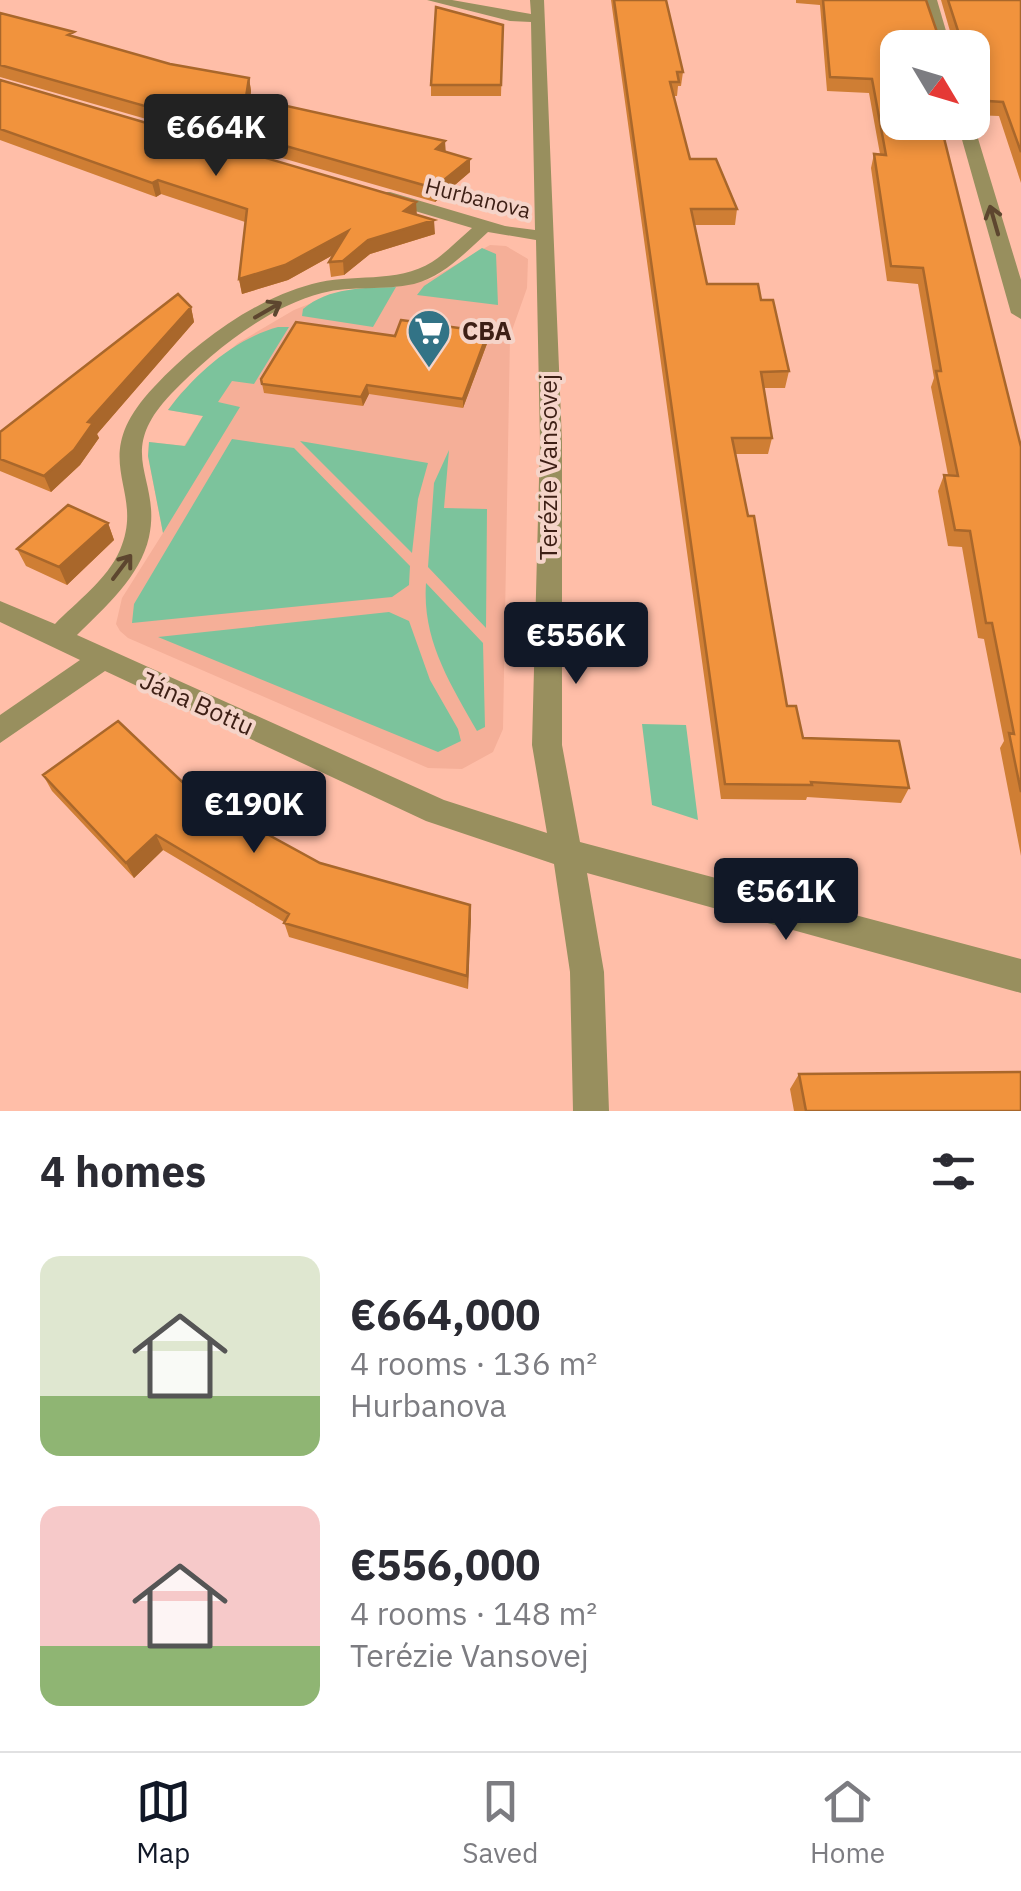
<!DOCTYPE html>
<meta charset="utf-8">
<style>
:root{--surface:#fff;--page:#f2f2f3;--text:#2b2b33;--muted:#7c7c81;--line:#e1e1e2;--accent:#111827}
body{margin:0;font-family:"IBM Plex Sans",sans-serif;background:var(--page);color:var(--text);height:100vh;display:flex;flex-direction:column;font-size:38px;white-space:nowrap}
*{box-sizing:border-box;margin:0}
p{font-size:32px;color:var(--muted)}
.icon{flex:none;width:55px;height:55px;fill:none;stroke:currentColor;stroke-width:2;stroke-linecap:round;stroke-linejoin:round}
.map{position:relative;height:1111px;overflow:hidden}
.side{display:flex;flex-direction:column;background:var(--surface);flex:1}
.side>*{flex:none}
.needle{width:65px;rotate:128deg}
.buttons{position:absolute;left:880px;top:30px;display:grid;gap:20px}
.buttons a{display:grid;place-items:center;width:110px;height:110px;border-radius:20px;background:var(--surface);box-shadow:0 5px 15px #0003;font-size:50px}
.price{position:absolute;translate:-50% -85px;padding:0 22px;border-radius:10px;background:var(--accent);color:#fff;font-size:32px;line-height:65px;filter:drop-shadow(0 2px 5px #0008)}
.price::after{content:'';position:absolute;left:50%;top:60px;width:30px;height:22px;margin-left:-15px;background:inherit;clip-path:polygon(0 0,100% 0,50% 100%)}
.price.selected{background:#222;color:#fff}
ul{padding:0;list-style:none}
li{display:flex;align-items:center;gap:30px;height:250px;padding:0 40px}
li span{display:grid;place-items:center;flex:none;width:280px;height:200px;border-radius:20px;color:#555}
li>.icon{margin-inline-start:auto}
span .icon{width:120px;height:120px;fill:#fffc;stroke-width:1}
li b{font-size:42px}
h2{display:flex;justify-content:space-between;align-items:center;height:120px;padding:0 40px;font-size:42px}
.tabs{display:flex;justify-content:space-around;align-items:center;height:140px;border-top:2px solid var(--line);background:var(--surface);font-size:28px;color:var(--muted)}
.tabs a{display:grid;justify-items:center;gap:5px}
.tabs .selected{color:var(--accent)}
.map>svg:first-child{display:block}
.built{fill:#f5af98}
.green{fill:#7cc39c}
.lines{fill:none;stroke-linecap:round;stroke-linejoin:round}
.minor{fill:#988f5e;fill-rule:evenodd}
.wall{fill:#cf7e34}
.shaded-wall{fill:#a9672b}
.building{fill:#f1933d;stroke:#a9672b;stroke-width:2.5}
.oneway{stroke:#5d462f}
.labels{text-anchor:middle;stroke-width:8;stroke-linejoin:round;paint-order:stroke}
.far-street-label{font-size:22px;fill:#3d1f15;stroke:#f5d4c9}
.poi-label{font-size:25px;font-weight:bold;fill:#3d1f15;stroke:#f5d4c9;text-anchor:start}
.street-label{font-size:25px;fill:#3d1f15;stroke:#f5d4c9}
</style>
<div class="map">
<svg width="1021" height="1111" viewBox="0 0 1021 1111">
<rect width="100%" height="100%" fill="#ffbea8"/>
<path class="built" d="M490 245 506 246 528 259 527 288 510 336 503 729 493 752 462 769 428 768 128 638 120 631 116 624 122 598 163 533 148 456 149 442 184 446 203 416 168 410 181 393 238 343 294 310 342 291 396 287 431 279Z"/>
<path class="green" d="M482 248 496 254 498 305 417 295 424 286Z
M396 287 373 327 302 316 303 309C329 287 364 288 396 287Z
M278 327H289L254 384 232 381 218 402 240 407 163 533 148 456 149 442 185 446 203 416 168 410C195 374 234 339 278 327Z
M232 439 294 448 410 566 409 585 392 597 132 623 134 604Z
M300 441 428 463 418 499 412 553Z
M449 450 444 508 487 509 486 628 428 567 434 483Z
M426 583 483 643 485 727 477 731C450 683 422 640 426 583Z
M389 612 409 621 430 680 458 729 461 741 438 752 158 637Z
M642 724 686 725 698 820 652 805Z"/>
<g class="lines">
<path class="minor" d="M427 0H452L531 14 530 0H544L562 442V745L580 842 1021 959V993L587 873 604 972 609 1111H573L570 972 554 864 426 821 105 671 0 743V715L80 660 0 622V601L55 624C76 602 107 580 120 550 147 487 84 461 154 387 196 342 253 300 312 284 351 273 397 284 432 262 446 253 459 239 472 228L378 200V192H390L505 226 535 230 531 22 510 21ZM488 232 536 240 540 442 532 745 547 833 444 800 77 635C105 607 140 577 149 537 162 477 113 455 171 394 212 352 265 308 322 293 352 285 384 291 414 284 444 276 466 252 488 232Z
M923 0H937L951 48H937Z
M957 122H973L1021 280V319L1011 313Z"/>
</g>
<path class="wall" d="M611 0H666L683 72 681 86H678L677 96H674L690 159 737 209 735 225H695L707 284 761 300 789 371 785 388H764L772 438 768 454H736L787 706 803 738 909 788 901 803 807 797 806 800 721 799Z
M796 0H926L939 38H952L941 0H1021V183L999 116 972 115V48H898L1021 447V856L1000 748 1004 741 984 639 978 638 962 547 948 546 938 491 944 475H948L931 387 934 378 918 284 887 281 871 168 874 154H880L869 93 827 91 820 5 796 3Z
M0 13 76 37 170 64 249 78 251 91 250 98 445 141V152L470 172 435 202 0 77Z
M503 25 501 96H431V85Z
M0 80 417 215 435 234 370 254 344 275 331 277 329 262 333 255 288 280 242 294 239 279 245 222 161 194 156 197 0 140Z
M191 307 194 322 97 434 99 438 80 465 51 492 0 471V432Z
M395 336 488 341 463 408 369 394 363 406 264 393 261 379Z
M108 523 114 540 67 585 26 566 17 549Z
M43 775 196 795 320 863 470 905 468 989 289 937 284 922 163 850 134 878 52 791Z
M799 1074 1021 1111H794L790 1089Z"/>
<path class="shaded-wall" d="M249 78 251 91 249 111 246 97Z
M445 141 446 155 436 149Z
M470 159V172L435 202 434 188Z
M158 180 161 194 156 197 152 183Z
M416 202 417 216 404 211Z
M434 220 435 234 370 254 344 275 343 261 368 240Z
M348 231 349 246 288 280 242 294 239 279Z
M191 307 194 322 97 434 99 438 80 465 51 492 44 476 88 422Z
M488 332V341L463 408V399Z
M367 385 369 394 363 406 361 397Z
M108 523 114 540 67 585 59 567Z
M156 835 163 850 134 878 126 863Z
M470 905 471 919 468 989 467 976Z"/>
<path class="building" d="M614 0H666L683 72H677L679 82H670L690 159H716L737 209H691L707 284H758L761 300H773L789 371 761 372 772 438H732L748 516H754L787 706H796L803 738 899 741 909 788 811 782 812 785 725 784Z
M823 0H926L939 38H955L959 34 948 0H1021V152L1003 102 972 100V48H898V122H940L1021 447V792L1009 733 1014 734 992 623H986L970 531 955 530 944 475 958 476 936 371H941L923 268 891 266 874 154 886 155 872 79 830 77Z
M436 7 503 25 501 85H431Z
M0 13 74 32 68 35 170 64 249 78 246 97 445 141 436 149 470 159 434 188 0 65Z
M0 80 416 202 404 211 434 220 368 240 343 261 329 262 348 231 285 265 239 279 247 209 158 180 152 183 0 129Z
M178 294 191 307 88 422 93 423 74 450 44 476 0 459V432Z
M401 320 488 332 463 399 367 385 361 397 262 384 261 379 296 322 395 336Z
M68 505 108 523 59 567 17 549Z
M118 721 196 795 320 863 470 905 467 976 284 923 289 914 156 835 126 863 43 775Z
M1021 1072V1111H806L799 1074Z"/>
<defs><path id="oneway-shaft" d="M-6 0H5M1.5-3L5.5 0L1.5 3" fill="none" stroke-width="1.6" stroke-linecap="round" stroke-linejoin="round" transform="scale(2.5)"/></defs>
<g class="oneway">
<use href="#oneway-shaft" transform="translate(994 220) rotate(-106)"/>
<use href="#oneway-shaft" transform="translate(268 310) rotate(-30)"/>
<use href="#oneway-shaft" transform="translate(122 567) rotate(-53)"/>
</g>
<defs>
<symbol id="supermarket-pin" viewBox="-11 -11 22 30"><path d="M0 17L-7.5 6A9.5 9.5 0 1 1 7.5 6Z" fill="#327386" stroke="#f5d4c9"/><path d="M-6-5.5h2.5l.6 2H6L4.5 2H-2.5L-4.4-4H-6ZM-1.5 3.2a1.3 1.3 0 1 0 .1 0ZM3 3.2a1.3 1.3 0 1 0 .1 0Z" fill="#fff"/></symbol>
</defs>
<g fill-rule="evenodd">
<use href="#supermarket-pin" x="404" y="306" width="50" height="68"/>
</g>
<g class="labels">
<g class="far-street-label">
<text transform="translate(478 198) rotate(14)" y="8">Hurbanova</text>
</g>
<g class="poi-label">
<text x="462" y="340">CBA</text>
</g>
<g class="street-label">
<text transform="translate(548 467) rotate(-90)" y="9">Terézie Vansovej</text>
<text transform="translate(197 703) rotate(24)" y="9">Jána Bottu</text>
</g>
</g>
</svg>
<div class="buttons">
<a><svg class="needle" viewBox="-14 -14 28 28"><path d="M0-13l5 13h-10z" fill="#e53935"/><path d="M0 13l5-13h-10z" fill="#7c7c81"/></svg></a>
</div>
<b class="price selected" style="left:216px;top:179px">€664K</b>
<b class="price" style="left:576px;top:687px">€556K</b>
<b class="price" style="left:254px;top:856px">€190K</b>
<b class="price" style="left:786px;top:943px">€561K</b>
</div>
<section class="side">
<h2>4 homes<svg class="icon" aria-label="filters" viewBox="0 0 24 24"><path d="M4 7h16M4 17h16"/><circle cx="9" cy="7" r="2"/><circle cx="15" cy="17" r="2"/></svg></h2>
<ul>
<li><span style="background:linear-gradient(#dfe7d0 70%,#8fb573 0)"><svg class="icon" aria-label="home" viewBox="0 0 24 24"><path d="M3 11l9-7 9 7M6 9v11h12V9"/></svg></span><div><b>€664,000</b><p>4 rooms · 136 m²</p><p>Hurbanova</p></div></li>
<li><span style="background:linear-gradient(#f6c9c9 70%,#8fb573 0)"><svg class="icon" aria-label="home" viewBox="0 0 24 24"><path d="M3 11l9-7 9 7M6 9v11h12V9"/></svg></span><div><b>€556,000</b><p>4 rooms · 148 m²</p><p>Terézie Vansovej</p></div></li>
</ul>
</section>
<nav class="tabs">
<a class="selected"><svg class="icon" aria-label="map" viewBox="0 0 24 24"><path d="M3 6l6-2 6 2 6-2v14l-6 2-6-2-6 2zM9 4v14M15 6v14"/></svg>Map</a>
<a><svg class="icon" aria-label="saved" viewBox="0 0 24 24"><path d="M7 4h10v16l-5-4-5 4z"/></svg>Saved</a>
<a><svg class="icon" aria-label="home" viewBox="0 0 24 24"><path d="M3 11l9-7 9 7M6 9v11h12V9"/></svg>Home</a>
</nav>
